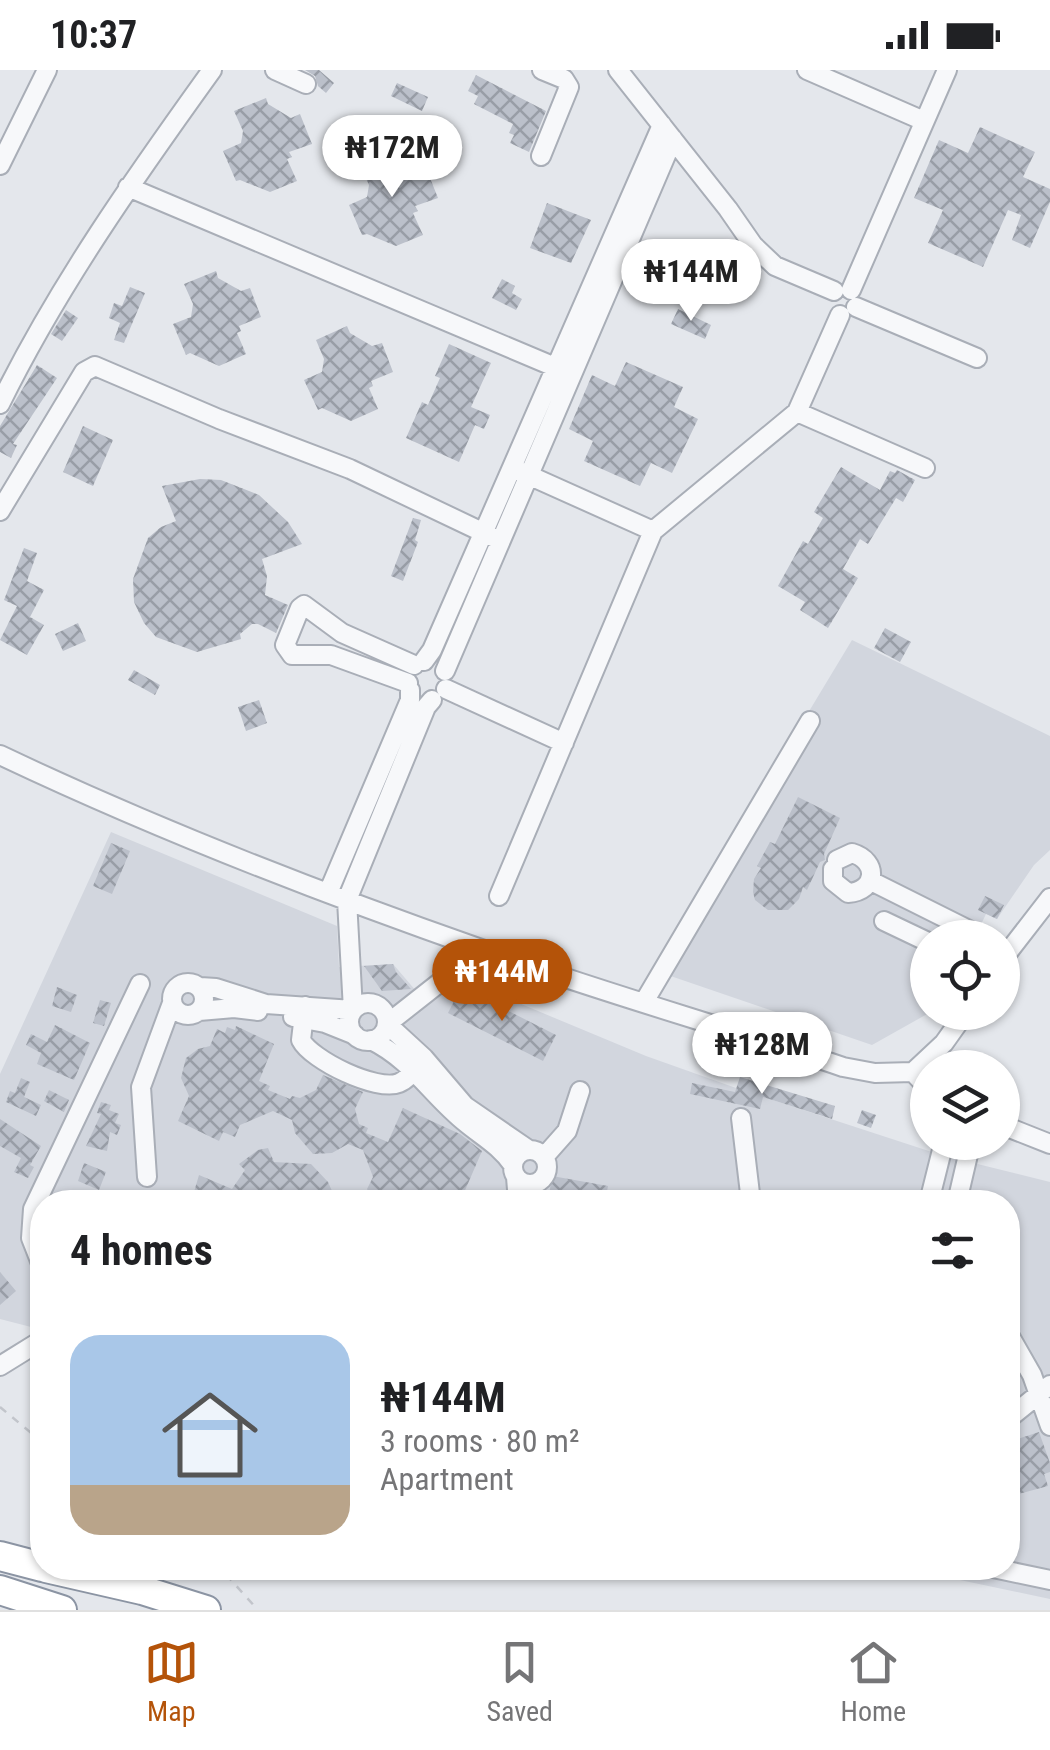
<!DOCTYPE html>
<meta charset="utf-8">
<style>
:root{--surface:#fff;--page:#f2f2f2;--text:#202124;--muted:#757577;--line:#e0e0e0;--accent:#b45309}
body{margin:0;font-family:"Roboto Condensed",sans-serif;background:var(--page);color:var(--text);height:100vh;display:flex;flex-direction:column;font-size:38px;white-space:nowrap}
*{box-sizing:border-box;margin:0}
p{font-size:32px;color:var(--muted)}
.icon{flex:none;width:55px;height:55px;fill:none;stroke:currentColor;stroke-width:2;stroke-linecap:round;stroke-linejoin:round}
.map{position:relative;flex:1;overflow:hidden}
.side{position:absolute;left:30px;top:1120px;width:990px;height:390px;display:flex;flex-direction:column;background:var(--surface);border-radius:40px;box-shadow:0 2px 8px #0004}
.side>*{flex:none}
.buttons{position:absolute;left:910px;top:850px;display:grid;gap:20px}
.buttons a{display:grid;place-items:center;width:110px;height:110px;border-radius:50%;background:var(--surface);box-shadow:0 2px 8px #0004;font-size:50px}
.price{position:absolute;translate:-50% -85px;padding:0 22px;border-radius:35px;background:#fff;color:#222;font-size:32px;line-height:65px;filter:drop-shadow(0 2px 5px #0008)}
.price::after{content:'';position:absolute;left:50%;top:60px;width:30px;height:22px;margin-left:-15px;background:inherit;clip-path:polygon(0 0,100% 0,50% 100%)}
.price.on{background:var(--accent);color:#fff}
ul{padding:0;list-style:none}
li{display:flex;align-items:center;gap:30px;height:250px;padding:0 40px}
li span{display:grid;place-items:center;flex:none;width:280px;height:200px;border-radius:30px;color:#555}
li>.icon{margin-inline-start:auto}
span .icon{width:120px;height:120px;fill:#fffc;stroke-width:1}
li b{font-size:42px}
h2{display:flex;justify-content:space-between;align-items:center;height:120px;padding:0 40px;font-size:42px}
.status{display:flex;justify-content:space-between;align-items:center;height:70px;padding:0 50px;background:var(--surface);direction:ltr}
.status svg{height:28px;fill:currentColor}
.menu{display:flex;justify-content:space-around;align-items:center;height:140px;border-top:2px solid var(--line);background:var(--surface);font-size:28px;color:var(--muted)}
.menu a{display:grid;justify-items:center;gap:5px}
.menu .on{color:var(--accent)}
.map>svg:first-child{display:block}
.built{fill:#d2d6de}
.building{fill:url(#building-cross-hatch)}
.lines{fill:none;stroke-linecap:round;stroke-linejoin:round}
.minor-casing{stroke:#a9aeb7;stroke-width:22}
.highway-casing{stroke:#8b94a3;stroke-width:32}
.path{stroke:#c2c5cb;stroke-width:2.5;stroke-dasharray:8 8;stroke-linecap:butt}
.minor{stroke:#f7f8fa;stroke-width:18}
.highway{stroke:#fff;stroke-width:28}
</style>
<div class="status"><b>10:37</b><svg viewBox="0 0 49 12"><path d="M0 12V9h3v3zM5 12V6h3v6zM10 12V3h3v9zM15 12V0h3v12zM26 1h20v11H26zM47 4h2v5h-2z"/></svg></div>
<div class="map">
<svg width="1050" height="1540" viewBox="0 0 1050 1540">
<defs>
<pattern id="building-cross-hatch" width="8" height="8" patternUnits="userSpaceOnUse" patternTransform="scale(2.5)"><rect width="8" height="8" fill="#bbc0ca"/><path d="M0 0l8 8M0 8l8-8" fill="none" stroke="#989da6"/></pattern>
</defs>
<rect width="100%" height="100%" fill="#e4e7ec"/>
<path class="built" d="M852 570 1050 666V780L1034 795 997 849 986 844 975 867 928 868 929 943 872 975 653 900Z
M111 762 337 856 339 897 393 894 428 935 461 909 646 986 736 1018 941 1085 1050 1112V1529L903 1498H1008V1132H42V1253L31 1257 0 1249V1004Z"/>
<path class="building" d="M305 0H319L334 13 326 23 318 16 315 6Z
M476 5 546 41 529 82 510 73 514 65 509 63 513 54 474 34 478 26 468 21Z
M397 13 428 27 422 41 391 26Z
M266 28 268 34 291 48 300 44 312 74 289 82 292 87 287 89 297 111 270 122 240 110 236 111 223 81 241 73 243 61 234 41Z
M980 57 1035 82 1023 107 1050 119V132L1030 178 1012 170 1021 145 1008 140 983 197 928 173 943 140 914 128 939 70 968 83Z
M392 82 395 88 417 102 426 98 438 128 415 136 418 141 413 143 423 165 396 176 367 164 362 165 349 135 367 127 369 115 360 95Z
M547 133 591 150 571 193 530 178Z
M216 201 218 208 241 221 250 218 261 247 239 256 241 261 237 263 246 284 219 296 190 283 186 285 173 254 191 247 193 234 184 214Z
M502 209 515 216 512 223 522 229 516 240 492 228Z
M130 217 145 223 124 273 114 270 120 253 109 248 114 233 122 236Z
M678 239 711 255 705 269 671 254Z
M66 240 78 248 62 271 51 264Z
M347 256 350 263 372 276 382 273 393 302 371 311 373 316 369 318 378 339 351 351 322 338 318 340 304 310 322 302 324 289 316 270Z
M449 274 491 293 471 337 490 345 484 359 475 355 459 392 406 368 422 332 428 335 440 308 435 306Z
M626 292 683 317 674 337 698 349 672 403 651 393 640 416 584 391 593 371 569 359 592 305 615 316Z
M37 295 57 308 13 374 17 375 11 388 0 382V356Z
M83 356 113 370 93 416 63 402Z
M841 397 880 420 890 401 895 403 897 400 915 410 903 432 896 428 868 474 860 469 843 499 858 508 828 558 800 540 805 532 778 516 803 471 808 474 823 448 814 442Z
M200 409 221 410 259 425 288 452 302 474 262 489 267 506 265 525 288 535 276 563 258 554H252L240 564 241 569 197 582 156 567 144 553 134 532 133 509 148 468 161 457 176 451 162 416Z
M413 448 421 450 415 470 418 472 403 511 391 506Z
M24 478 37 483 27 511 44 520 30 547 44 555 27 585 0 570 17 536 4 530Z
M78 553 86 571 63 581 55 564Z
M885 558 911 572 900 592 874 578Z
M134 600 160 615 155 625 128 610Z
M259 630 267 653 246 661 238 637Z
M798 727 840 748 824 784 825 790 820 792 807 820 803 817 799 829 788 840H768L755 830 753 822 754 809 761 798 757 796 770 772 775 774Z
M111 773 130 781 112 824 93 816Z
M985 826 1004 835 997 849 978 840Z
M393 894 396 902 411 919 382 921 364 896Z
M57 917 77 925 71 942 52 936Z
M461 917 556 965 543 991 448 943Z
M100 930 111 933 104 956 93 953Z
M55 955 90 973 74 1010 37 994 41 983 26 975 31 964 47 972Z
M236 956 274 974 259 1011 270 1016 268 1020 290 1029 292 1026 300 1028 316 1020 323 1005 363 1022 355 1039 359 1054 368 1058 366 1063 388 1072 403 1038 460 1064 482 1081 460 1132H370L372 1128 367 1119 373 1107 363 1080 348 1074 332 1083 313 1084 295 1063 292 1050 273 1041 240 1055 235 1067 223 1062 219 1071 178 1051 189 1026 181 1008 186 988 198 979 210 976 217 959 225 963 227 957 235 960Z
M740 1007 835 1036 832 1049 763 1027 760 1039 690 1024 692 1013 735 1022Z
M21 1008 30 1012 24 1027 41 1035 36 1046 6 1032 10 1021 15 1023Z
M49 1020 69 1030 64 1042 44 1031Z
M101 1032 111 1035 109 1040 119 1044 115 1053 121 1055 117 1065 110 1062 107 1081 86 1076 101 1044 97 1043Z
M862 1040 876 1045 871 1058 857 1053Z
M0 1049 41 1076 30 1095 34 1097 28 1108 14 1102 21 1088 0 1076Z
M268 1078 274 1092 311 1094 328 1112 337 1132H191L199 1105 232 1119 245 1100 239 1094 258 1080Z
M84 1093 106 1102 99 1120 78 1111Z
M552 1106 608 1116 605 1132H548Z
M0 1202 16 1221 0 1235Z
M1039 1362 1050 1393V1402L1044 1404 1048 1416 1008 1427V1372Z"/>
<g class="lines">
<defs>
<path id="minor" d="M275 0 306 14
M618 0 728 139 753 175 775 196 834 221
M807 0 924 51
M541 86 569 17 564 9 542 0
M0 95 47 0
M128 117 562 300
M851 220 947 0
M856 237 977 288
M0 334C58 216 135 107 212 0
M797 342 925 398
M517 400 653 461
M0 441 84 302 95 296 219 349 350 399 499 470
M424 591 432 580 662 55
M445 601 673 69
M408 613 331 585H292L285 575 300 538 304 535 342 563 414 595
M446 619 564 673
M0 685C156 759 318 822 481 879 600 922 723 956 843 997L875 1003 913 1002 944 973 966 942
M833 799V811L848 823C877 821 879 791 852 783L837 790
M871 811 969 860
M328 823 410 630V620
M499 826 653 461 797 342 840 245
M884 851 928 872
M481 880 387 954 424 988 465 1036 529 1080
M1002 890 1050 828
M172 929a16 16 0 1 1 32 0a16 16 0 1 1-32 0Z
M200 917 216 918 266 934 353 940 347 830 426 637 432 630
M644 932 810 651
M349 952a19 19 0 1 1 38 0a19 19 0 1 1-38 0Z
M305 936 301 970C311 990 377 1022 399 1013 409 1009 415 999 422 991
M199 941 234 938 258 941
M293 947 325 953 355 965
M371 970C412 990 432 1026 466 1053 483 1067 500 1076 513 1095
M913 1002 928 1018
M741 1048 751 1132
M1002 1055 1050 1074
M513 1097a17 17 0 1 1 34 0a17 17 0 1 1-34 0Z
M544 1087 567 1061 580 1021
M147 1107 141 1017 172 933
M516 1107 518 1132
M929 1132 944 1072
M957 1132 971 1072
M42 1196 31 1168 33 1139 140 914
M1008 1263 1032 1305 1050 1356
M0 1296 42 1270
M1008 1349 1050 1315
M993 1498 1050 1510"/>
<path id="highway" d="M0 1486 42 1497
M46 1498 142 1520 206 1540
M0 1520 62 1540"/>
</defs>
<use href="#minor" class="minor-casing"/>
<use href="#highway" class="highway-casing"/>
<path class="path" d="M0 1337 42 1372
M211 1498 230 1509 258 1540"/>
<use href="#minor" class="minor"/>
<use href="#highway" class="highway"/>
</g>
</svg>
<div class="buttons">
<a><svg class="icon" aria-label="locate" viewBox="0 0 24 24"><circle cx="12" cy="12" r="6"/><path d="M12 2v4M12 18v4M2 12h4M18 12h4"/></svg></a>
<a><svg class="icon" aria-label="layers" viewBox="0 0 24 24"><path d="M12 4l9 5-9 5-9-5zM3 14l9 5 9-5"/></svg></a>
</div>
<b class="price" style="left:392px;top:130px">₦172M</b>
<b class="price" style="left:691px;top:254px">₦144M</b>
<b class="price on" style="left:502px;top:954px">₦144M</b>
<b class="price" style="left:762px;top:1027px">₦128M</b>
<section class="side">
<h2>4 homes<svg class="icon" aria-label="filters" viewBox="0 0 24 24"><path d="M4 7h16M4 17h16"/><circle cx="9" cy="7" r="2"/><circle cx="15" cy="17" r="2"/></svg></h2>
<ul>
<li><span style="background:linear-gradient(#a9c7e8 75%,#b9a48a 0)"><svg class="icon" aria-label="home" viewBox="0 0 24 24"><path d="M3 11l9-7 9 7M6 9v11h12V9"/></svg></span><div><b>₦144M</b><p>3 rooms · 80 m²</p><p>Apartment</p></div></li>
</ul>
</section>
</div>
<nav class="menu">
<a class="on"><svg class="icon" aria-label="map" viewBox="0 0 24 24"><path d="M3 6l6-2 6 2 6-2v14l-6 2-6-2-6 2zM9 4v14M15 6v14"/></svg>Map</a>
<a><svg class="icon" aria-label="saved" viewBox="0 0 24 24"><path d="M7 4h10v16l-5-4-5 4z"/></svg>Saved</a>
<a><svg class="icon" aria-label="home" viewBox="0 0 24 24"><path d="M3 11l9-7 9 7M6 9v11h12V9"/></svg>Home</a>
</nav>
